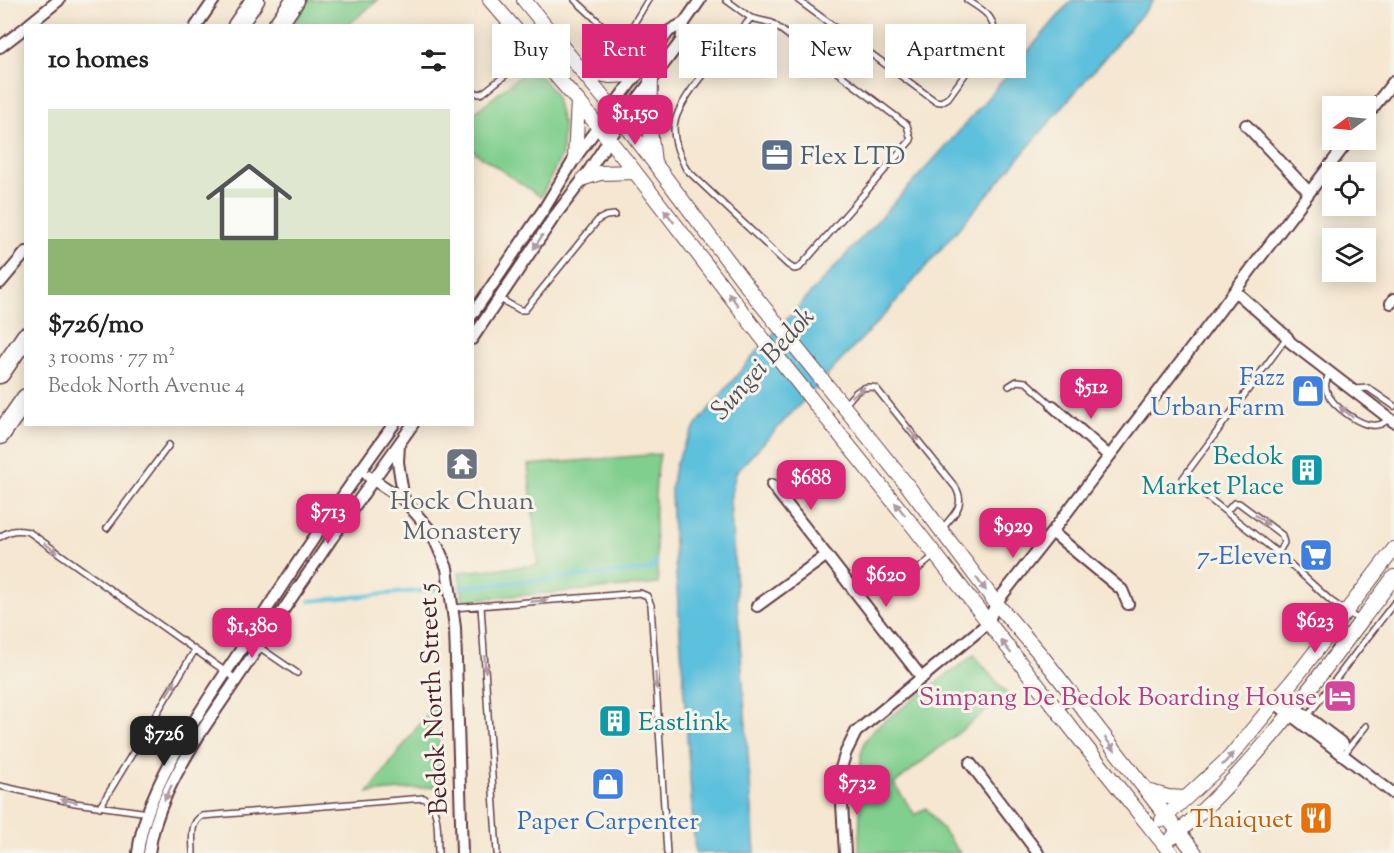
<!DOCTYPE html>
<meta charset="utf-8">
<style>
:root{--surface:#fff;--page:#f2f2f2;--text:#222;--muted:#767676;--accent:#db2777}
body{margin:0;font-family:"Sorts Mill Goudy",serif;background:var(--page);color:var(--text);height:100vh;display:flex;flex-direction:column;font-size:22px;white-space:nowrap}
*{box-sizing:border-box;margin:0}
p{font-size:20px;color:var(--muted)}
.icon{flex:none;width:33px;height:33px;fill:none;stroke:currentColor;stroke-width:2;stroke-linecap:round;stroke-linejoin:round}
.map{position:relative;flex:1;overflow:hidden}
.side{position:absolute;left:24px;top:24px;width:450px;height:402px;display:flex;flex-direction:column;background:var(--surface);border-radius:0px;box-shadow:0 3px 15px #0003}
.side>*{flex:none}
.top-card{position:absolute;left:492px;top:24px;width:570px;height:54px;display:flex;gap:12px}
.needle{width:39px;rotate:255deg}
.controls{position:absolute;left:1322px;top:96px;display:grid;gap:12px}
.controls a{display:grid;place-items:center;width:54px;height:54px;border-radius:0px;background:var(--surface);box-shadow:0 3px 15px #0003;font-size:30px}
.price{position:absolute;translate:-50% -51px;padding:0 14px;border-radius:12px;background:var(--accent);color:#fff;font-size:20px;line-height:39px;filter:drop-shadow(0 2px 3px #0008)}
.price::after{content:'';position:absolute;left:50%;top:36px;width:18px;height:14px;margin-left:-9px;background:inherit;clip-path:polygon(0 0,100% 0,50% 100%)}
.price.active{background:#222;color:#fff}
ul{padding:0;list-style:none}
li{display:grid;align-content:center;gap:12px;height:318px;padding:0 24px}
li span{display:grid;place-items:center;height:186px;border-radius:0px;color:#555}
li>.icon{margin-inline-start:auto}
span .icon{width:108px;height:108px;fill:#fffc;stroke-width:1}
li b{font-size:26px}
h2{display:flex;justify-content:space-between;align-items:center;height:72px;padding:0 24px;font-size:26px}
.tag{padding:0 21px;border-radius:0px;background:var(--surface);box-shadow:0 3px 15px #0003;font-size:21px;line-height:54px}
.tag.active{background:var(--accent);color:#fff}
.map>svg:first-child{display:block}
.green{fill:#81cf8e;stroke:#66775c;stroke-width:1.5}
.water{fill:#5dc0dc;stroke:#547084;stroke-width:1.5}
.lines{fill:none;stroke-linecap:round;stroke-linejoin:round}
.stream{stroke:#5dc0dc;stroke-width:4}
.service-casing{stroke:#643d44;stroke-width:8}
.minor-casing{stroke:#643d44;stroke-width:14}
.tertiary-casing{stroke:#643d44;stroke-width:16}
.primary-casing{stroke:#643d44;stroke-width:21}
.service{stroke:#fff;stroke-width:5}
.minor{stroke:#fff;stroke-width:10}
.tertiary{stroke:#fff;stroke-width:14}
.primary{stroke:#fff;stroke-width:18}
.oneway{fill:#ae9aa0}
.labels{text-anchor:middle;stroke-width:6;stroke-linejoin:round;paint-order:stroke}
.service-label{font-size:26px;fill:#4e5e75;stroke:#f7f3e8;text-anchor:start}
.shop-label{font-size:26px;fill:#366cbe;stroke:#f7f3e8;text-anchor:end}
.culture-label{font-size:26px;fill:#0d838f;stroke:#f7f3e8;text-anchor:end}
.worship-label{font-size:26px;fill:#5b616d;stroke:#f7f3e8}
.hotel-label{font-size:26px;fill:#b23c85;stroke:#f7f3e8;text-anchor:end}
.street-label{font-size:26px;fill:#4a1f2b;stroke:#f7f3e8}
.food-label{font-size:26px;fill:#c56008;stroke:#f7f3e8;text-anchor:end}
.water-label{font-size:27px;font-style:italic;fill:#504f60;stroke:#f7f3e8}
</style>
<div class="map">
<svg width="1394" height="853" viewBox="0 0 1394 853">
<rect width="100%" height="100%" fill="#f7f3e8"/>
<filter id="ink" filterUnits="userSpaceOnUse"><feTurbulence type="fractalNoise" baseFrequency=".0167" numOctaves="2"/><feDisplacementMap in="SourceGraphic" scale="12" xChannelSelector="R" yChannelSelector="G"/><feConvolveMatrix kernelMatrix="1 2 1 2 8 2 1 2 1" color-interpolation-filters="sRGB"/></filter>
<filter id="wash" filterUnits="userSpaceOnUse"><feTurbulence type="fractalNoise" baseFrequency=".008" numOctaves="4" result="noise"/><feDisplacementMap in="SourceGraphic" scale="24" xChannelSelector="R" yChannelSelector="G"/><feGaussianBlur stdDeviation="1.35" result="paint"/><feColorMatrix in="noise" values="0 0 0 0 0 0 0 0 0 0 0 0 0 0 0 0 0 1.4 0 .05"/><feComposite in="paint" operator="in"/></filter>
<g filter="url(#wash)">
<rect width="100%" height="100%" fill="#f5e7d1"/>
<path class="green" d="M309 0H378L348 25H292Z
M532 66 555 94 563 126 562 154 541 197 473 151V114Z
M660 454C651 496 656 541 658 584L463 600 459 572 538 565 528 465Z
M974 655 1007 694 894 784 915 815 926 808 960 853H859L861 754 865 741 875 728Z
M437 701 441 786 368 793Z"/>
<path class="water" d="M1072 0H1154L887 312 736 472 730 500 755 853H695L672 516 671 490 675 466 685 443 697 424 752 357 948 144Z"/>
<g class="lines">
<path class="stream" d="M460 587 649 570 657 562
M309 601 441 589"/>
</g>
</g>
<g filter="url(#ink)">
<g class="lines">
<defs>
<path id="service" d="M575 0 614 36 623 37 627 35 648 0
M726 0 751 18 772 23 907 125 911 140 799 268 794 269 788 265 686 169C680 156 674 144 674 129 673 101 732 41 751 18
M798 0 935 101 941 102 948 98 992 37C999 18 981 9 967 0
M472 91 479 94 483 93 533 53
M500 299 520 310H525L598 220 606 216 615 215
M1287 337 1183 478 1278 553 1331 601 1359 620
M1330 373C1326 380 1324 385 1327 392 1332 406 1362 428 1377 425 1382 425 1386 421 1390 418
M1009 386 1017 381 1026 382 1053 406
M1354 389 1368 388 1394 406
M845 405C854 393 861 384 876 388L956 488C966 506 953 515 942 529
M1226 512 1234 503H1239L1282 535 1284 543 1278 553
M107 528 169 445
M0 537C10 530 17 529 29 532L236 679
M917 570 934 556
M481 606 497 853
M453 608 640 593 647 596 651 605 667 853
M259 647 297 673
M1058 710 1074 698
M1306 718 1394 603
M1344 754 1366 726
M0 786 75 803 149 813
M100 807 195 650
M193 853C193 840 189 823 202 816L424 798C441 807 437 836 438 853"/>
<path id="minor" d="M27 26 59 0
M196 26 214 0
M0 47 26 27
M1365 118 1394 81
M1246 125 1309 192
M0 283 26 252
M1235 291 1287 337 1290 342 1394 422
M1391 303 1394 299
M472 315 544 209 575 158 669 31 684 23
M472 339 554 217 584 178 622 120 681 41 684 23 700 0
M1053 406 1109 456
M399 444 398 462 404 500
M368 476 404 500 431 531 447 568 455 628 462 853
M772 485 922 678
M1052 532 1122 590 1128 604
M757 606 827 555
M1280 696 1343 744
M1275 703 1394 794
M970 763 1038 853
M138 853C145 787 204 706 240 651 289 574 340 498 394 424
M149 853C154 811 177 771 199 735L332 538 413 424
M845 853 840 771 846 752 856 732 988 623 996 603 1052 532 1349 140"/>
<path id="tertiary" d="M490 0 578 101 635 172 760 335 913 526 1097 761 1171 853
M524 0 622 120 753 294 907 485 996 603 1041 655 1195 853
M581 70 609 76 635 75
M651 80 650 129 654 162
M575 158 578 101
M584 178 600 173 635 172
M1147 791 1168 797 1185 798
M1162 820 1230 757 1302 669 1394 549
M1173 837C1260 763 1325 668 1394 577"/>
<path id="primary" d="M237 26 255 0
M277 26 295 0
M0 374 26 336
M0 435 26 398"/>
</defs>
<use href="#service" class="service-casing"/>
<use href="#minor" class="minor-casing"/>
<use href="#tertiary" class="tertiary-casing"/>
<use href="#primary" class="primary-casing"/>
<use href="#service" class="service"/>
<use href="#minor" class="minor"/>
<use href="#tertiary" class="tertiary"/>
<use href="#primary" class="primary"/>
</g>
<defs><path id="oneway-solid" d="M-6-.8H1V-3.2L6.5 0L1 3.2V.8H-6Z" transform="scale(1.5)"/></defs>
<g class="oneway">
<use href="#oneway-solid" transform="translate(669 216) rotate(-127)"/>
<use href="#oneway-solid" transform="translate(538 242) rotate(123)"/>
<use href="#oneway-solid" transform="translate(733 299) rotate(-127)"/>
<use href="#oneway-solid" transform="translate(858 392) rotate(-36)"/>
<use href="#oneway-solid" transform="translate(1346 412) rotate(-142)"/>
<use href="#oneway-solid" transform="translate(913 434) rotate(51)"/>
<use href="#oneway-solid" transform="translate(900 509) rotate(-129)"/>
<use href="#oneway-solid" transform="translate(1262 520) rotate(36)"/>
<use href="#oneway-solid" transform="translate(51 548) rotate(35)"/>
<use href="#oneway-solid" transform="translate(981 584) rotate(53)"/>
<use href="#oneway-solid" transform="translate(539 601) rotate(-5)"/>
<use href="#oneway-solid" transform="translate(1006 647) rotate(-128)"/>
<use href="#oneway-solid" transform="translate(485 664) rotate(86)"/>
<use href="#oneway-solid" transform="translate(656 681) rotate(86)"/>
<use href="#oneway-solid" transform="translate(171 688) rotate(-59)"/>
<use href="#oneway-solid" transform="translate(1110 744) rotate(52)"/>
<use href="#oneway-solid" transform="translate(1228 759) rotate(-47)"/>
<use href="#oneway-solid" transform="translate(168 793) rotate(115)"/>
<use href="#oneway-solid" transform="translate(69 801) rotate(-168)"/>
</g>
</g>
<defs>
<symbol id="office-square" viewBox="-11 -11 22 22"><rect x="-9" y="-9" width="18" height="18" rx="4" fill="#5c6f8a" stroke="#f7f3e8"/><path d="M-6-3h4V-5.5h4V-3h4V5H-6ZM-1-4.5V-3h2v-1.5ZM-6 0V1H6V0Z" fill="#fff"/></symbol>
<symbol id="shop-square" viewBox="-11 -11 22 22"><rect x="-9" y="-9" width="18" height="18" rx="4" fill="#3f7fe0" stroke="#f7f3e8"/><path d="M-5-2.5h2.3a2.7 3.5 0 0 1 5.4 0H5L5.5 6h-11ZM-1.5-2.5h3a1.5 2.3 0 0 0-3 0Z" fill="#fff"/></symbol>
<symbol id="temple-square" viewBox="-11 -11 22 22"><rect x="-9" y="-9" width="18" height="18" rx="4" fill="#6b7280" stroke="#f7f3e8"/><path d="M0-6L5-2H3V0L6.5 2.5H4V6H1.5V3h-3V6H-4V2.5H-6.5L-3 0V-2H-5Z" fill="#fff"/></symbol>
<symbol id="building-square" viewBox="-11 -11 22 22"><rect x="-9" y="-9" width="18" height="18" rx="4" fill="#0f9aa8" stroke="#f7f3e8"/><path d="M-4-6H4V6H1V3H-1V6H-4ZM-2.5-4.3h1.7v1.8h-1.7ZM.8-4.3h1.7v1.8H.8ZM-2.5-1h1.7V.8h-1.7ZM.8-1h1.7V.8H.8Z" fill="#fff"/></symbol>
<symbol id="supermarket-square" viewBox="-11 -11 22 22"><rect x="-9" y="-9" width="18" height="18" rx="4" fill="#3f7fe0" stroke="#f7f3e8"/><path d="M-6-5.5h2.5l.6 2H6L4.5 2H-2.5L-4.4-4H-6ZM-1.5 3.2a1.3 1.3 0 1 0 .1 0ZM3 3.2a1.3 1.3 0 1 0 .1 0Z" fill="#fff"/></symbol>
<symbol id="hotel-square" viewBox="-11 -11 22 22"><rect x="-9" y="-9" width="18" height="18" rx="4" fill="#d1479c" stroke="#f7f3e8"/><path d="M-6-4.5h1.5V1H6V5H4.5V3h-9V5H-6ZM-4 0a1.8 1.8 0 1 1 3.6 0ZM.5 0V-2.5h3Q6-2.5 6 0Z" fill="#fff"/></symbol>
<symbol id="restaurant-square" viewBox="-11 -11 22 22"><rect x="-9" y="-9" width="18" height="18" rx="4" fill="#e8710a" stroke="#f7f3e8"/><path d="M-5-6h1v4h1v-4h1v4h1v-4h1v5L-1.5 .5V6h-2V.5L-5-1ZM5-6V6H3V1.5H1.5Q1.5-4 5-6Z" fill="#fff"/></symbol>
</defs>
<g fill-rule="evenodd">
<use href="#office-square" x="758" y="136" width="38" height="38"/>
<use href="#shop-square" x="1289" y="372" width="38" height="38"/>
<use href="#temple-square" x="443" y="445" width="38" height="38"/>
<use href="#building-square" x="1288" y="451" width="38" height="38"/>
<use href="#supermarket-square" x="1297" y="536" width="38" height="38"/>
<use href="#hotel-square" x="1321" y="677" width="38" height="38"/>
<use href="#building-square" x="596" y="702" width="38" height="38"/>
<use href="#shop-square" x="589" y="765" width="38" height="38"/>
<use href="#restaurant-square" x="1297" y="799" width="38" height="38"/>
</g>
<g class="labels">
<g class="service-label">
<text x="800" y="164">Flex LTD</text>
</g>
<g class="shop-label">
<text x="1285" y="385">Fazz<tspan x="1285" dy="30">Urban Farm</tspan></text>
<text x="1293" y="564">7-Eleven</text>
<text x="608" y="829" text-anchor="middle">Paper Carpenter</text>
</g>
<g class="culture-label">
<text x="1284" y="464">Bedok<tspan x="1284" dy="30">Market Place</tspan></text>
<text x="638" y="730" text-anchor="start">Eastlink</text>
</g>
<g class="worship-label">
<text x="462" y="509">Hock Chuan<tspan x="462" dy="30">Monastery</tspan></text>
</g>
<g class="hotel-label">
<text x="1317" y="705">Simpang De Bedok Boarding House</text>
</g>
<g class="street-label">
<text transform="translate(432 699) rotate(-93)" y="9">Bedok North Street 5</text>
</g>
<g class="food-label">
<text x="1293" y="827">Thaiquet</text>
</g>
<g class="water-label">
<text transform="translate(762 363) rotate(-48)" y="9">Sungei Bedok</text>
</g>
</g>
</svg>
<div class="controls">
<a><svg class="needle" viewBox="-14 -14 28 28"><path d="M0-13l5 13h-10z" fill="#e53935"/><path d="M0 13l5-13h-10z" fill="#767676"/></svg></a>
<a><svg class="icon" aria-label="locate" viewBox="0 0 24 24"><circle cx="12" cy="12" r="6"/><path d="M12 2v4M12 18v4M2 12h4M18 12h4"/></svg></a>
<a><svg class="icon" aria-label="layers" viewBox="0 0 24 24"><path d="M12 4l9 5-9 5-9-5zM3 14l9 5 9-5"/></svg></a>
</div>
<b class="price" style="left:635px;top:146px">$1,150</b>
<b class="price" style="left:1091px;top:420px">$512</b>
<b class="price" style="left:811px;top:511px">$688</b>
<b class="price" style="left:328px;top:545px">$713</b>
<b class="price" style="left:1013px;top:559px">$929</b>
<b class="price" style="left:886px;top:608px">$620</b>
<b class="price" style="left:1315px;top:654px">$623</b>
<b class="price" style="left:252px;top:659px">$1,380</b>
<b class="price active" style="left:164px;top:767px">$726</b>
<b class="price" style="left:857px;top:816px">$732</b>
<div class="top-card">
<a class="tag">Buy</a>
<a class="tag active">Rent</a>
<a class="tag">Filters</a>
<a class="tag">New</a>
<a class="tag">Apartment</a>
</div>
<section class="side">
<h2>10 homes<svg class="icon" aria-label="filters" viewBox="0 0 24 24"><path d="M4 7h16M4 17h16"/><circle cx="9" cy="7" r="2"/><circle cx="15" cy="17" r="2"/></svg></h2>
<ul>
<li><span style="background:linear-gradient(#dfe7d0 70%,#8fb573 0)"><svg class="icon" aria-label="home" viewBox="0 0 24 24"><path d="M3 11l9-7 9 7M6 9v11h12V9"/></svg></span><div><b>$726/mo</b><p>3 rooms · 77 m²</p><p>Bedok North Avenue 4</p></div></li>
</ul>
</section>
</div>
